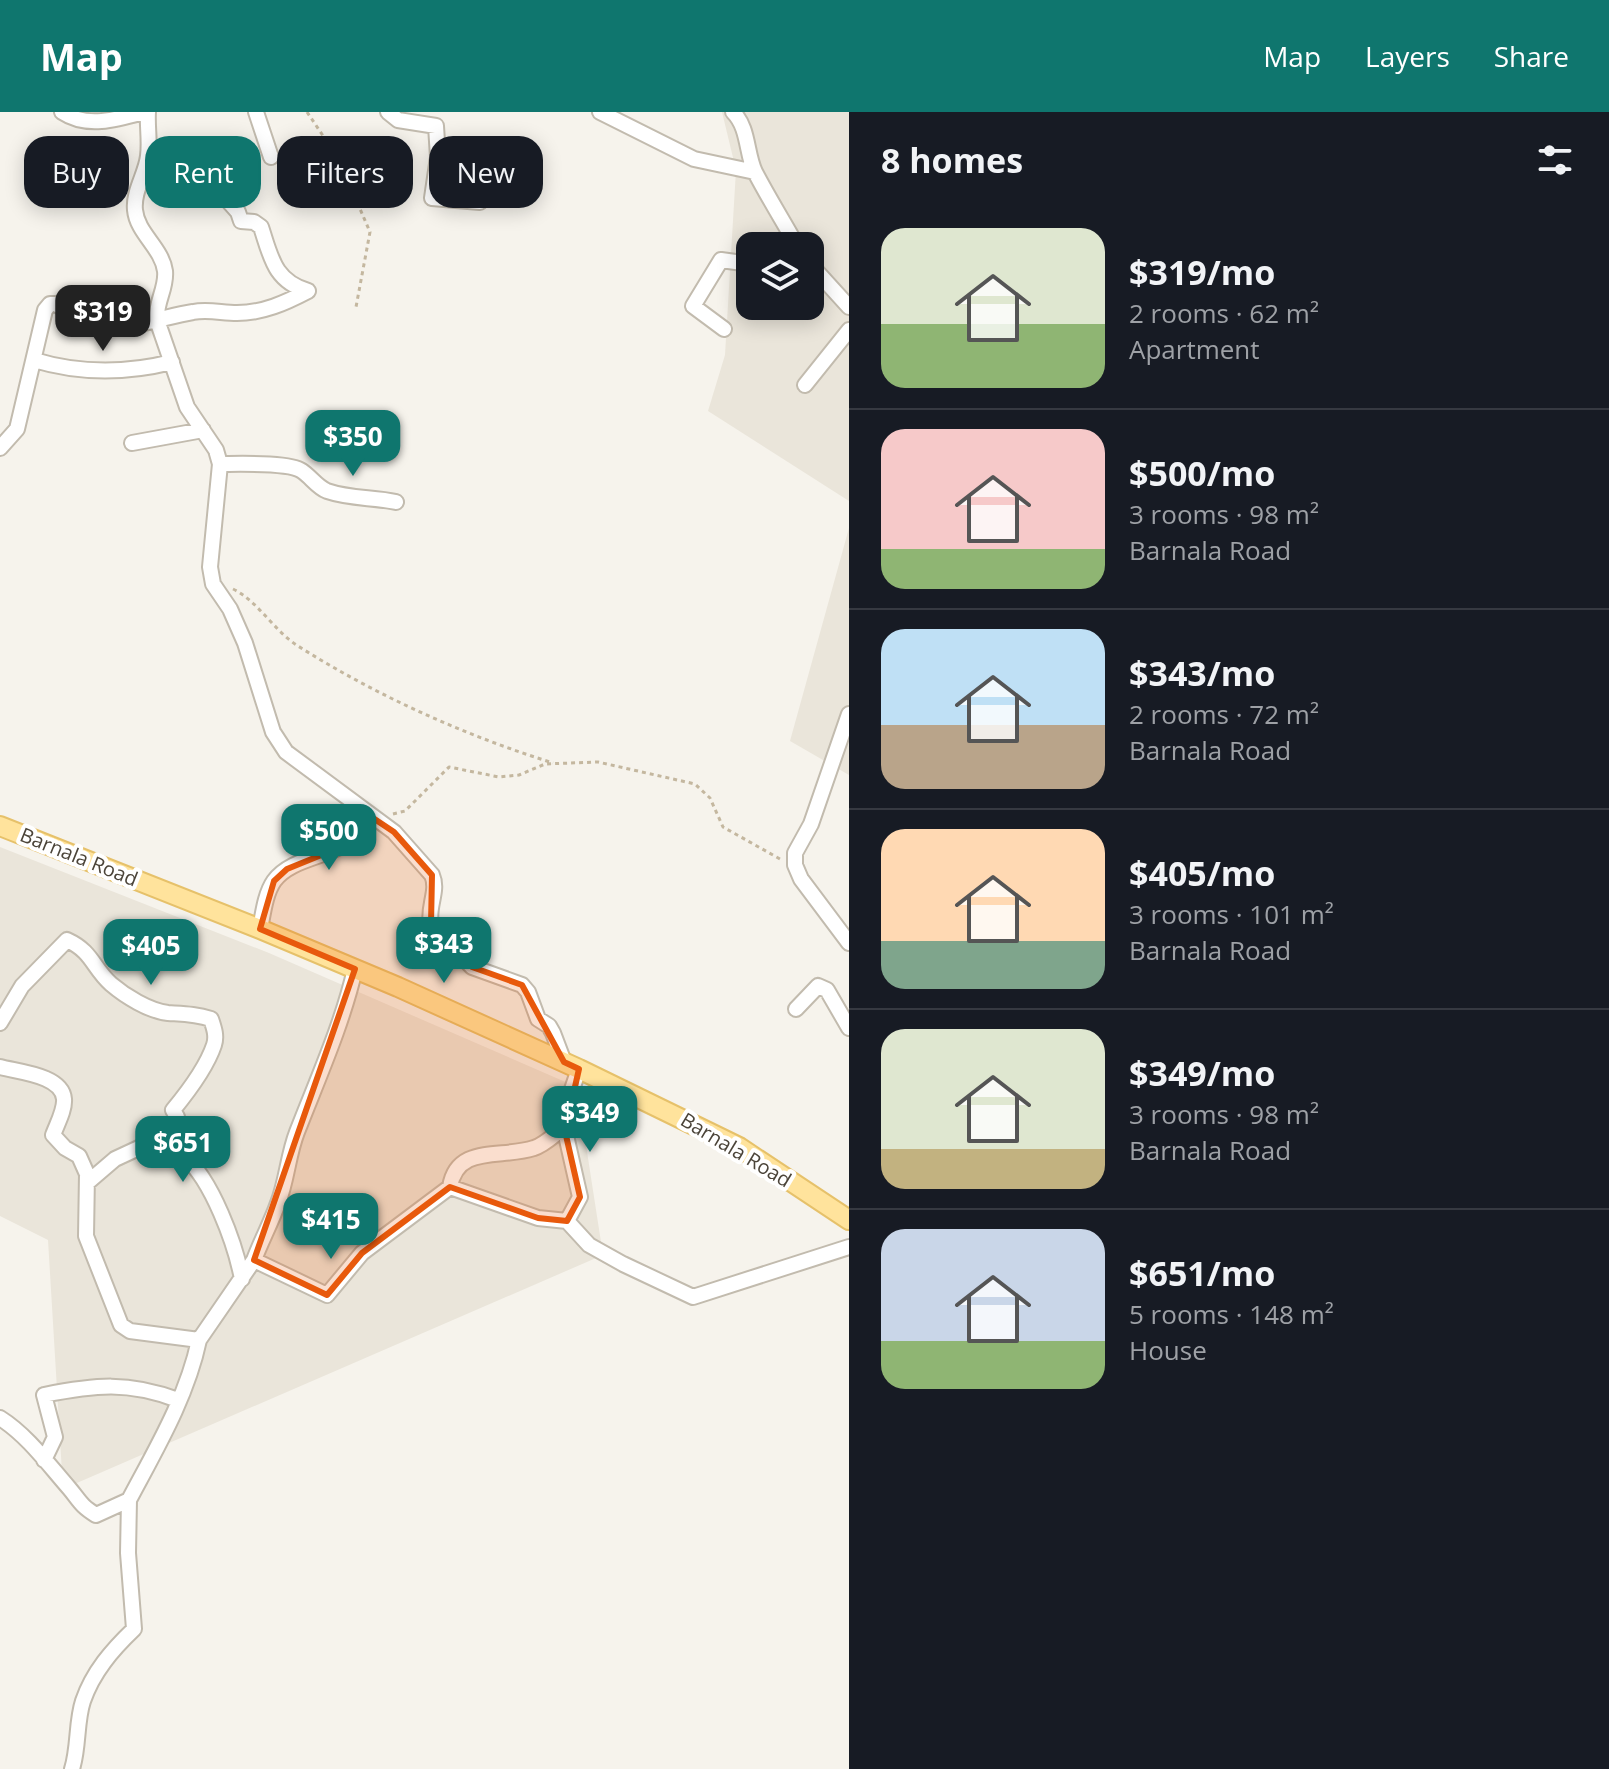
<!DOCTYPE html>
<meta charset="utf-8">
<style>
:root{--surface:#171b24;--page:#20242c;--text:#f1f3f6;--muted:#9ea1a6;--line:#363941;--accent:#0f766e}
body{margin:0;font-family:"Open Sans",sans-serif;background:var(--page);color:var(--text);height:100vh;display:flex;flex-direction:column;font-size:30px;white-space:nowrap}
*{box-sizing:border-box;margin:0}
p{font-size:26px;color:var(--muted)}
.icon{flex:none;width:44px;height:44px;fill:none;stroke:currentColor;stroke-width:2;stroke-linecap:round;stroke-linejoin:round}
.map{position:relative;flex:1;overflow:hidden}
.details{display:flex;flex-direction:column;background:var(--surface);width:760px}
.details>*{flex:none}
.banner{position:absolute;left:24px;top:24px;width:704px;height:72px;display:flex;gap:16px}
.buttons{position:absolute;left:736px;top:120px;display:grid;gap:16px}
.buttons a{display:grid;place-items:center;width:88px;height:88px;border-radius:16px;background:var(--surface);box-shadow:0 4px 20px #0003;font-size:40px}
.price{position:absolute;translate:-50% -68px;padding:0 18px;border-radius:16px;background:var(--accent);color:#fff;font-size:26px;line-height:52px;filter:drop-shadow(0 2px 4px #0008)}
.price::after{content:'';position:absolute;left:50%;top:48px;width:24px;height:18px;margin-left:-12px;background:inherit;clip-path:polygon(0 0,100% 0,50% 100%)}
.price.active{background:#222;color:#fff}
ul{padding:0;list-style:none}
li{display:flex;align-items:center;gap:24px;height:200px;padding:0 32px}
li+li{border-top:2px solid var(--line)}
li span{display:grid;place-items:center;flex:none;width:224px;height:160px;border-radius:24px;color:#555}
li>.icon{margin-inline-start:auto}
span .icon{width:96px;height:96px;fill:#fffc;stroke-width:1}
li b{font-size:34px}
h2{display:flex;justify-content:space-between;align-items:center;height:96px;padding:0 32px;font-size:34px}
.tag{padding:0 28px;border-radius:24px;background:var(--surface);box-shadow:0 4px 20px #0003;font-size:28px;line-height:72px}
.tag.active{background:var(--accent);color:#fff}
header{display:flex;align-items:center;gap:48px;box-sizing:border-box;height:112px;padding:0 40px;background:var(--accent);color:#fff}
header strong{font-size:38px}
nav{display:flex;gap:44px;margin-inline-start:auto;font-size:28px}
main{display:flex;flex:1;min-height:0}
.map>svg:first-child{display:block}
.residential{fill:#eae5da;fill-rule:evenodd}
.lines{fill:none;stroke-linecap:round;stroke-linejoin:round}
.minor-casing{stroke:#c2bbae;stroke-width:18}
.major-casing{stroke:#e6c16a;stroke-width:22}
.path{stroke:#c4b79f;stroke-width:3;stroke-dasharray:4 4;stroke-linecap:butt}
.minor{stroke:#fff;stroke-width:14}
.major{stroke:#ffe39c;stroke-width:18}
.marked{fill:#e8590c;fill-opacity:0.2;stroke:#e8590c;stroke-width:6;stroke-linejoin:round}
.labels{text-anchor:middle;stroke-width:8;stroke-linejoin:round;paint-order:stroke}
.street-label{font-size:20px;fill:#4b4439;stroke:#fff}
</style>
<header>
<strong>Map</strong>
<nav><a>Map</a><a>Layers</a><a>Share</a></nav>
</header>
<main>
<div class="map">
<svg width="849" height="1657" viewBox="0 0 849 1657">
<rect width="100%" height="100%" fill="#f6f3ec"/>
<path class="residential" d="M722 0H849V389L708 299 725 243 736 58ZM750 134H810V194H750Z
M849 416V663L790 629Z
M0 735 269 841 577 975 603 1143 63 1377 48 1128 0 1104Z"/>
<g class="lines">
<defs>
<path id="minor" d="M62 0C88 17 116 7 144 0
M148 0C147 14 150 29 148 44 146 62 133 79 135 98 137 121 162 136 165 159 167 176 155 191 157 208L187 295 216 338 220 352 210 455 213 472 230 497 245 531 273 620 286 640 394 720 432 763C439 779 427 795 431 812L472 855 522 873 528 880 538 907 549 914 553 921 564 950
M256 0 271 45
M388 0 398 8 436 14 438 45 432 86 480 90
M600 0 694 47 755 60
M733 0C749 16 746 41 755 60 768 85 783 109 797 134
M149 36 183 39 200 49 206 64 238 100 241 109 254 110 261 115C271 145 274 169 308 179
M810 152 849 195
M724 217 693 194 721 148 750 152
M34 248C80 262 124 262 172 250
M805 273 849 218
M132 331 203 318
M0 336 17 317 45 198 50 192H55C73 201 93 213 113 214 140 215 167 204 193 200 208 197 222 201 237 201 263 201 285 191 308 179
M220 352C238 352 290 350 302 359 311 365 317 375 327 379 350 387 373 385 396 390
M849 602 811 712 795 741V753L801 767 849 831
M260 817C263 802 265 782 274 769 297 737 363 748 364 700
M796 897 818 874 827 878 849 916
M0 911 22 874 67 828C93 840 92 855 111 872 125 884 149 899 168 901 184 902 196 902 211 907 214 916 217 924 214 933 207 954 187 981 173 998L177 1005 172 1035
M0 955C18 960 62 963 64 987 65 998 57 1012 53 1023L65 1036 79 1044 87 1062 86 1124 121 1213 130 1219 199 1228 254 1148 327 1183 362 1141 450 1075 538 1106 567 1109 589 1133 623 1152 693 1185 849 1135
M87 1071 115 1047 158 1027C167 1032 177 1037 184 1044 212 1068 235 1131 242 1167
M450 1075C457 1032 501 1047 534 1036 545 1033 556 1021 566 1014
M567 1109 580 1085 565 1019 568 989 579 957
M254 1148C261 1129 271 1111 278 1091 287 1068 288 1043 297 1020 318 966 342 913 355 857
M0 1306C27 1323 48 1352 69 1376 80 1389 80 1393 96 1403L129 1388 128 1441 134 1517C112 1538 93 1560 83 1589 76 1610 79 1635 72 1657
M44 1348 55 1325 44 1283C95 1273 128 1269 178 1288
M129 1388C156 1337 187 1285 199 1228"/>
<path id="major" d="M0 714 260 817 398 875 579 957 739 1035 849 1108"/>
</defs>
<use href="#minor" class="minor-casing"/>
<use href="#major" class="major-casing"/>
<path class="path" d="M307 0 338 46 370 120 356 195
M233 477C258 489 274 519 298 534 377 584 464 623 553 651
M393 702 405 699 449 655 499 665 519 663 545 652 598 650 695 672 710 686 723 715 780 747"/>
<use href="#minor" class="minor"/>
<use href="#major" class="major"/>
</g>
<path class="marked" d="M364 700 394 720 432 763 431 812 472 855 522 873 564 950 579 957 565 1019 580 1085 567 1109 538 1106 450 1075 362 1141 327 1183 254 1148 355 857 260 817 274 769 287 757 341 735 358 722Z"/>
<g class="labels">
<g class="street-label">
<text transform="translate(79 745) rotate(22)" y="7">Barnala Road</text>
<text transform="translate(736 1038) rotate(31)" y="7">Barnala Road</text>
</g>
</g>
</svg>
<div class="buttons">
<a><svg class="icon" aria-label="layers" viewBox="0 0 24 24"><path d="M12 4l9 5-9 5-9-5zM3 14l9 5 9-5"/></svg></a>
</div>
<b class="price active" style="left:103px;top:241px">$319</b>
<b class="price" style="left:353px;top:366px">$350</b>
<b class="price" style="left:329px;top:760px">$500</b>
<b class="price" style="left:444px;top:873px">$343</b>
<b class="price" style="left:151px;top:875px">$405</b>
<b class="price" style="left:590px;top:1042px">$349</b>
<b class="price" style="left:183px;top:1072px">$651</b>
<b class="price" style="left:331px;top:1149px">$415</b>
<div class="banner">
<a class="tag">Buy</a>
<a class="tag active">Rent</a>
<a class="tag">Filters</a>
<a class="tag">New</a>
</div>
</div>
<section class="details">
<h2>8 homes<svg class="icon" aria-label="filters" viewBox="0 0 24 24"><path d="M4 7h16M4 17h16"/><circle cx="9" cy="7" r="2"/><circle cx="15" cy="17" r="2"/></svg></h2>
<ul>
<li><span style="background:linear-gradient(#dfe7d0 60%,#8fb573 0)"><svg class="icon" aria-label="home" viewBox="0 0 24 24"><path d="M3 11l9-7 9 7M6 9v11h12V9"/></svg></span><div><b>$319/mo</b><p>2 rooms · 62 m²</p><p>Apartment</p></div></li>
<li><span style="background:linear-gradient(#f6c9c9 75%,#8fb573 0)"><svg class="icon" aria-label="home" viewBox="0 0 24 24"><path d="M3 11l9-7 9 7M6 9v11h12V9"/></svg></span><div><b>$500/mo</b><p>3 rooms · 98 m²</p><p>Barnala Road</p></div></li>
<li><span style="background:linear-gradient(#bfe0f5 60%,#b9a48a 0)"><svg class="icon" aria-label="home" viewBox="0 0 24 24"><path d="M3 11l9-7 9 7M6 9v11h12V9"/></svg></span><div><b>$343/mo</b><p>2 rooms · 72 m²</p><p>Barnala Road</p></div></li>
<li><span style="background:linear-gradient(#ffd9b3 70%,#7fa58c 0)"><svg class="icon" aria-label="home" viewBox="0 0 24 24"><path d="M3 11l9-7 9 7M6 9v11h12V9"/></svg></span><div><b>$405/mo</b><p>3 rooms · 101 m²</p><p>Barnala Road</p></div></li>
<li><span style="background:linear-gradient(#dfe7d0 75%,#c2b280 0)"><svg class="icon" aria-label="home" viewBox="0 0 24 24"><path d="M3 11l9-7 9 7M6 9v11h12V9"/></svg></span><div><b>$349/mo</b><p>3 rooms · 98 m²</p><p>Barnala Road</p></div></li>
<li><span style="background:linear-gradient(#c9d6e8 70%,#8fb573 0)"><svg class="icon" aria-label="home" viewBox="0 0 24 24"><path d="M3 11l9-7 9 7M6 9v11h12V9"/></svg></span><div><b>$651/mo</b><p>5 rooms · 148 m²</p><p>House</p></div></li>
</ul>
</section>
</main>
